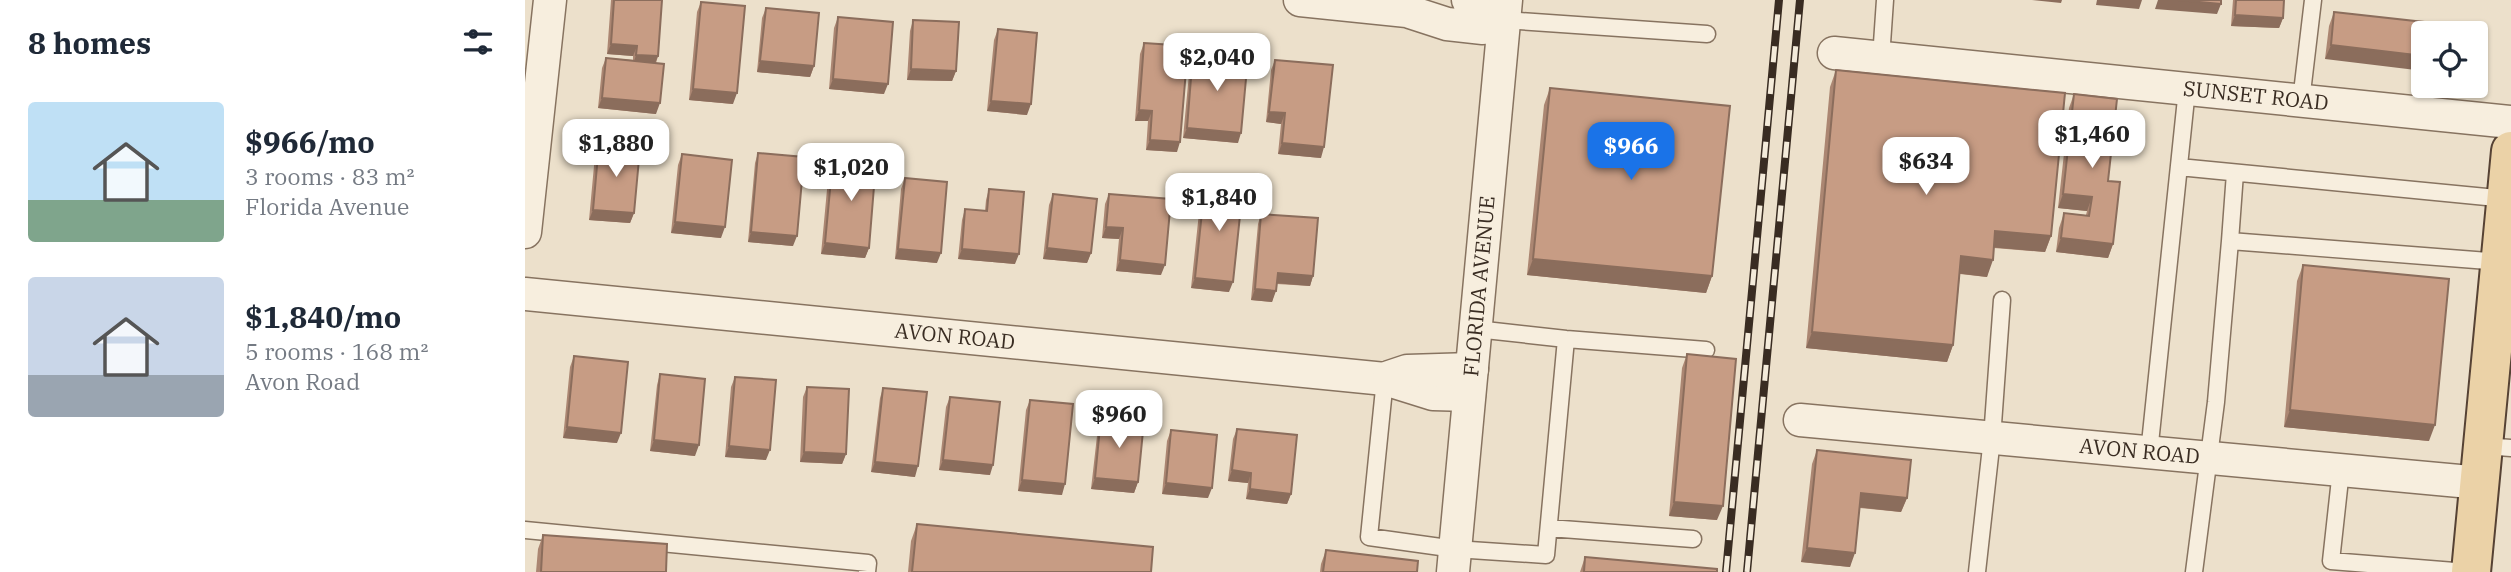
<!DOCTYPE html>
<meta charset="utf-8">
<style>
:root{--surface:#fff;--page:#f2f2f3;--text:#1f2937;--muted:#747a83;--accent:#1a73e8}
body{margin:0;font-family:"IBM Plex Serif",serif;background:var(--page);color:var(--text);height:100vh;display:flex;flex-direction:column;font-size:26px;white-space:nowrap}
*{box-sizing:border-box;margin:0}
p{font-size:23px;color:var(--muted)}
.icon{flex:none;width:38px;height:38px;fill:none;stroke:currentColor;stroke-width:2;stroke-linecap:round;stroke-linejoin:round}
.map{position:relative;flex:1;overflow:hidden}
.side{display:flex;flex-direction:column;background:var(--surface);width:525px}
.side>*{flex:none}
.buttons{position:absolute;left:1886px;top:21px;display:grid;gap:14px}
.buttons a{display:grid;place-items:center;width:77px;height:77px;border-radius:7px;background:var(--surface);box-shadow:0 2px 5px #0004;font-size:35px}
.price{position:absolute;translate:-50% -60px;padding:0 16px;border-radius:14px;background:#fff;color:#222;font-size:23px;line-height:46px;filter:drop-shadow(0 2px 4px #0008)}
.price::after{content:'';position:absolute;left:50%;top:42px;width:21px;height:16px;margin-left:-10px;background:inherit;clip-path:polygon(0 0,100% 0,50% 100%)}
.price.current{background:var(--accent);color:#fff}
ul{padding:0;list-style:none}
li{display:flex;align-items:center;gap:21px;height:175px;padding:0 28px}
li span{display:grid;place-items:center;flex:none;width:196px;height:140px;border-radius:7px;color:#555}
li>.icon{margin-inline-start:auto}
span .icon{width:84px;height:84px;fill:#fffc;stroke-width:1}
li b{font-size:30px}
h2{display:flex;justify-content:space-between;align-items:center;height:84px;padding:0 28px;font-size:30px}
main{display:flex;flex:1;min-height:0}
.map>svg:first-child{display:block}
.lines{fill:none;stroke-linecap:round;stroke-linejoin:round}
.lane-casing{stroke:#877360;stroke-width:19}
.street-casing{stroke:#877360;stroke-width:35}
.primary-casing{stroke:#564234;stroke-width:42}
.lane{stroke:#f7eede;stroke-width:16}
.street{stroke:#f7eede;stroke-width:32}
.primary{stroke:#ebd2a7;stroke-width:38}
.rail-casing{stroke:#392c22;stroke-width:8}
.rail{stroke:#f4ebda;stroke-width:5;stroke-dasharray:16;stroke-linecap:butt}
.wall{fill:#ab8672}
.shaded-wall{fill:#8b6d5c}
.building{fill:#c79c84;stroke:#8b6d5c;stroke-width:2}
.labels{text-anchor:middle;stroke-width:5;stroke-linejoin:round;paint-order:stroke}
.street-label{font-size:21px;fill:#392c22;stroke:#f4ebda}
</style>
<main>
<section class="side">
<h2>8 homes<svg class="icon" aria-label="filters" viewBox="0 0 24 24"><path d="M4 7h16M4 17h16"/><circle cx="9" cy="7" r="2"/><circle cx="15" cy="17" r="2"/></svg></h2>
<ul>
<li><span style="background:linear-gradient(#bfe0f5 70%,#7fa58c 0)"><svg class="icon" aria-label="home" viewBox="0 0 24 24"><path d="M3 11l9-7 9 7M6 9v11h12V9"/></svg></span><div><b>$966/mo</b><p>3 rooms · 83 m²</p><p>Florida Avenue</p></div></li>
<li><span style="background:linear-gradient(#c9d6e8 70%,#9aa5b1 0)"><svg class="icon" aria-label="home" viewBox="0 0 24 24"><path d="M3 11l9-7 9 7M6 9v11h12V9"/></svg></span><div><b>$1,840/mo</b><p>5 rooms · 168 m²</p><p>Avon Road</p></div></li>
</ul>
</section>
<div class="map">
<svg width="1986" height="572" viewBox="0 0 1986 572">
<rect width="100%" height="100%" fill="#ece0cb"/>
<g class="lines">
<defs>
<path id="lane" d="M979 20 1182 34
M1356 58 1360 0
M1776 101 1788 0
M1654 167 1982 199
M1705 241 1710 173
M951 329 1041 339 1181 350
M860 379 844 537 930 549 1021 555 1041 339
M1959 446 1986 448
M1624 453 1662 89
M1816 470 1806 561 1942 572
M1024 528 1168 539
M0 530 343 563 342 572
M1452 572 1467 438 1477 300
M1669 572 1691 402 1705 241 1976 262"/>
<g id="street">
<path d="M775 0 882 11 922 24 958 28 979 20 971 7 943 0"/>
<path id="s1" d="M1309 53 1986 122"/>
<path d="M0 232 25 0"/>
<path id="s2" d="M0 294 860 379 908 394 944 395"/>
<path d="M864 377 882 371 947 369"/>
<path id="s3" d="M1275 420 1956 483"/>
<path id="s4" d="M928 572 981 0"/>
</g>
<path id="primary" d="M1946 572 1986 151"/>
</defs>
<use href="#lane" class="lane-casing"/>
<use href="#street" class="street-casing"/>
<use href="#primary" class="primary-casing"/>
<use href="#lane" class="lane"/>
<use href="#street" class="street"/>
<use href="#primary" class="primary"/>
<defs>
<path id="rail" d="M1201 572 1254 0
M1222 572 1275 0"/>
</defs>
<use href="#rail" class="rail-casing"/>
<use href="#rail" class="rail"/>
</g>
<path class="wall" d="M86 0H137L133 56 131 63V114L73 108 77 68 81 58 108 60V56L82 54Z
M1708 0H1759L1758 18 1754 28 1706 26Z
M176 2 208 104 164 100 172 12Z
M241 8 289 66 285 77 232 72 237 18Z
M1809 12 1951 47 1800 59 1804 26Z
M313 17 359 94 304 89 309 28Z
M388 20 431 71 427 81 382 80 385 31Z
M473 29 502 115 462 111 469 40Z
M619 43 652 152 621 150 623 121H610L615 54Z
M668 53 713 143 658 138 665 63Z
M750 60 796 158 753 154 756 124 741 122 746 70Z
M1311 70 1526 236 1520 252 1469 248 1462 277 1435 274 1428 345 1422 362 1281 348 1305 87Z
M1025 88 1187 276 1181 293 1002 275 1019 105Z
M1549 94 1583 181 1588 244 1583 258 1531 252 1534 228 1539 213 1561 215 1562 211 1533 208 1544 108Z
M74 144 109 213 105 223 64 220 70 155Z
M233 153 268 246 223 242 230 163Z
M157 154 196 238 146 233 153 165Z
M308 158 344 248 340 258 296 254 304 168Z
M380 178 412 263 370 259 376 189Z
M680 184 704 292 666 288 676 194Z
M464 189 490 264 433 259 437 220 440 209 460 211 461 200Z
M528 194 566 253 562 263 518 259 524 205Z
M584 194 636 275 591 271 594 239 577 238 580 204Z
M736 214 788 276 785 286 752 284 747 302 726 300 733 224Z
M1778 265 1904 441 1759 427 1772 281Z
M1162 354 1192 520 1144 516 1157 368Z
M49 356 92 443 38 438 45 367Z
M135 374 170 456 125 451 132 385Z
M210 377 241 460 200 457 206 387Z
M282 387 321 454 317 464 275 462 278 397Z
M358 388 390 477 346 472 355 398Z
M425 397 465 475 414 470 421 407Z
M505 400 537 495 493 491 501 410Z
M576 417 613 482 609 493 566 489 573 427Z
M712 429 766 494 762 504 721 499 723 483 703 481 708 439Z
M646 430 683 498 637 494 642 441Z
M1292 450 1382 498 1376 512 1335 508 1325 567 1276 562 1287 464Z
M392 524 626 572H383L386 541Z
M18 535 141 572H11L13 549Z
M801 550 892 572H795L796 564Z
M1060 557 1192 572H1055Z"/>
<path class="shaded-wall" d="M1507 0H1537L1536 3Z
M1572 0H1617L1614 9 1571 5Z
M1633 0H1653L1696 4 1692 14 1630 9Z
M1710 15 1758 18 1754 28 1706 26Z
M86 44 112 46 108 56 82 54Z
M1806 45 1899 56V71L1800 59Z
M111 55 133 56 129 66 108 65Z
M235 61 289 66 285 77 232 72Z
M386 69 431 71 427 81 382 80Z
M308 79 363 84 359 94 304 89Z
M168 89 212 93 208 104 164 100Z
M77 98 135 103 131 114 73 108Z
M466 101 506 104 502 115 462 111Z
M614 110 627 111 623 121H610Z
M744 112 760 113 756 124 741 122Z
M662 128 716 133 713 143 658 138Z
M625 140 655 142 652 152 621 150Z
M757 143 799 147 796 158 753 154Z
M1538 194 1567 197 1562 211 1533 208Z
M68 210 109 213 105 223 64 220Z
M150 222 200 227 196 238 146 233Z
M581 227 598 228 594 239 577 238Z
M1470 231 1526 236 1520 252 1464 247Z
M226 232 272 236 268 246 223 242Z
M1536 238 1588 244 1583 258 1531 252Z
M300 243 344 248 340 258 296 254Z
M522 248 566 253 562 263 518 259Z
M373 249 416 253 412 263 370 259Z
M437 249 494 254 490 264 433 259Z
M1436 256 1468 260 1462 277 1430 273Z
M1008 259 1187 276 1181 293 1002 275Z
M595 260 640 265 636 275 591 271Z
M753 273 788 276 785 286 749 283Z
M670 278 708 282 704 292 666 288Z
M730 289 751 291 747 302 726 300Z
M1287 332 1428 345 1422 362 1281 348Z
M1765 410 1910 425 1904 441 1759 427Z
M42 427 96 433 92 443 38 438Z
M129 440 174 445 170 456 125 451Z
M204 446 245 450 241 460 200 457Z
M279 452 321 454 317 464 275 462Z
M418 460 468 465 465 475 414 470Z
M350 462 393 466 390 477 346 472Z
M707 470 726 473 723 483 703 481Z
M570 478 613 482 609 493 566 489Z
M497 480 540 484 537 495 493 491Z
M641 483 687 488 683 498 637 494Z
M725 489 766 494 762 504 721 499Z
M1336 493 1382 498 1376 512 1331 507Z
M1149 502 1198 506 1192 520 1144 516Z
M1282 548 1330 553 1325 567 1276 562Z"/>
<path class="building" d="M89 0H137L133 56 111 55 112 46 86 44Z
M1653 0H1696V4Z
M1711 0H1759L1758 18 1710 15Z
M176 2 220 6 212 93 168 89Z
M241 8 294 13 289 66 235 61Z
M1809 12 1953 28 1951 47V33H1899V56L1806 45Z
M313 17 368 22 363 84 308 79Z
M388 20 434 22 431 71 386 69Z
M473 29 512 33 506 104 466 101Z
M619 43 663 46 655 142 625 140 627 111 614 110Z
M668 53 723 57 716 133 662 128Z
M81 58 139 64 135 103 77 98Z
M750 60 808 65 799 147 757 143 760 113 744 112Z
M1311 70 1540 93 1526 236 1470 231 1468 260 1436 256 1428 345 1287 332Z
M1025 88 1205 106 1187 276 1008 259Z
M1549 94 1592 99 1583 181 1595 182 1588 244 1536 238 1539 213 1564 216 1567 197 1538 194Z
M74 144 115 148 109 213 68 210Z
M233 153 279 157 272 236 226 232Z
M157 154 207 160 200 227 150 222Z
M308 158 351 162 344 248 300 243Z
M380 178 422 182 416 253 373 249Z
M680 184 718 187 708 282 670 278Z
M464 189 499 192 494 254 437 249 440 209 462 211Z
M528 194 572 199 566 253 522 248Z
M584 194 646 199 640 265 595 260 598 228 581 227Z
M736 214 793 218 788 276 753 273 751 291 730 289Z
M1778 265 1924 279 1910 425 1765 410Z
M1162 354 1211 359 1198 506 1149 502Z
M49 356 103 362 96 433 42 427Z
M135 374 180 379 174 445 129 440Z
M210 377 251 380 245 450 204 446Z
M282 387 324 389 321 454 279 452Z
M358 388 402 392 393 466 350 462Z
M425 397 475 402 468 465 418 460Z
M505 400 548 404 540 484 497 480Z
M576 417 619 421 613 482 570 478Z
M712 429 772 435 766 494 725 489 726 473 707 470Z
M646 430 692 435 687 488 641 483Z
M1292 450 1386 460 1382 498 1336 493 1330 553 1282 548Z
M392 524 628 547 626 572H387Z
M18 535 142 544 141 572H16Z
M801 550 893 561 892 572H798Z
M1060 557 1192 569V572H1059Z"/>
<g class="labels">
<g class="street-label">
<text dy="7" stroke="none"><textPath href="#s1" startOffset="424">SUNSET ROAD</textPath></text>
<text dy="7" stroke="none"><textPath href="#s4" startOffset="287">FLORIDA AVENUE</textPath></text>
<text dy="7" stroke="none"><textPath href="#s2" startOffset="432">AVON ROAD</textPath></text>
<text dy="7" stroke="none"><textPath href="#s3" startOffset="341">AVON ROAD</textPath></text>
</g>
</g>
</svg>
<div class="buttons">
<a><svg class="icon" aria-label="locate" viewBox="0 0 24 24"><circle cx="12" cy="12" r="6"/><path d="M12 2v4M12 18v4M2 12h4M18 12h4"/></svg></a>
</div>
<b class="price" style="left:692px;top:93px">$2,040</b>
<b class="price" style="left:1567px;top:170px">$1,460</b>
<b class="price" style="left:91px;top:179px">$1,880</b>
<b class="price current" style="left:1106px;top:182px">$966</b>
<b class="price" style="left:1401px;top:197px">$634</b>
<b class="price" style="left:326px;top:203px">$1,020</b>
<b class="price" style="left:694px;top:233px">$1,840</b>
<b class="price" style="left:594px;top:450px">$960</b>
</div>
</main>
